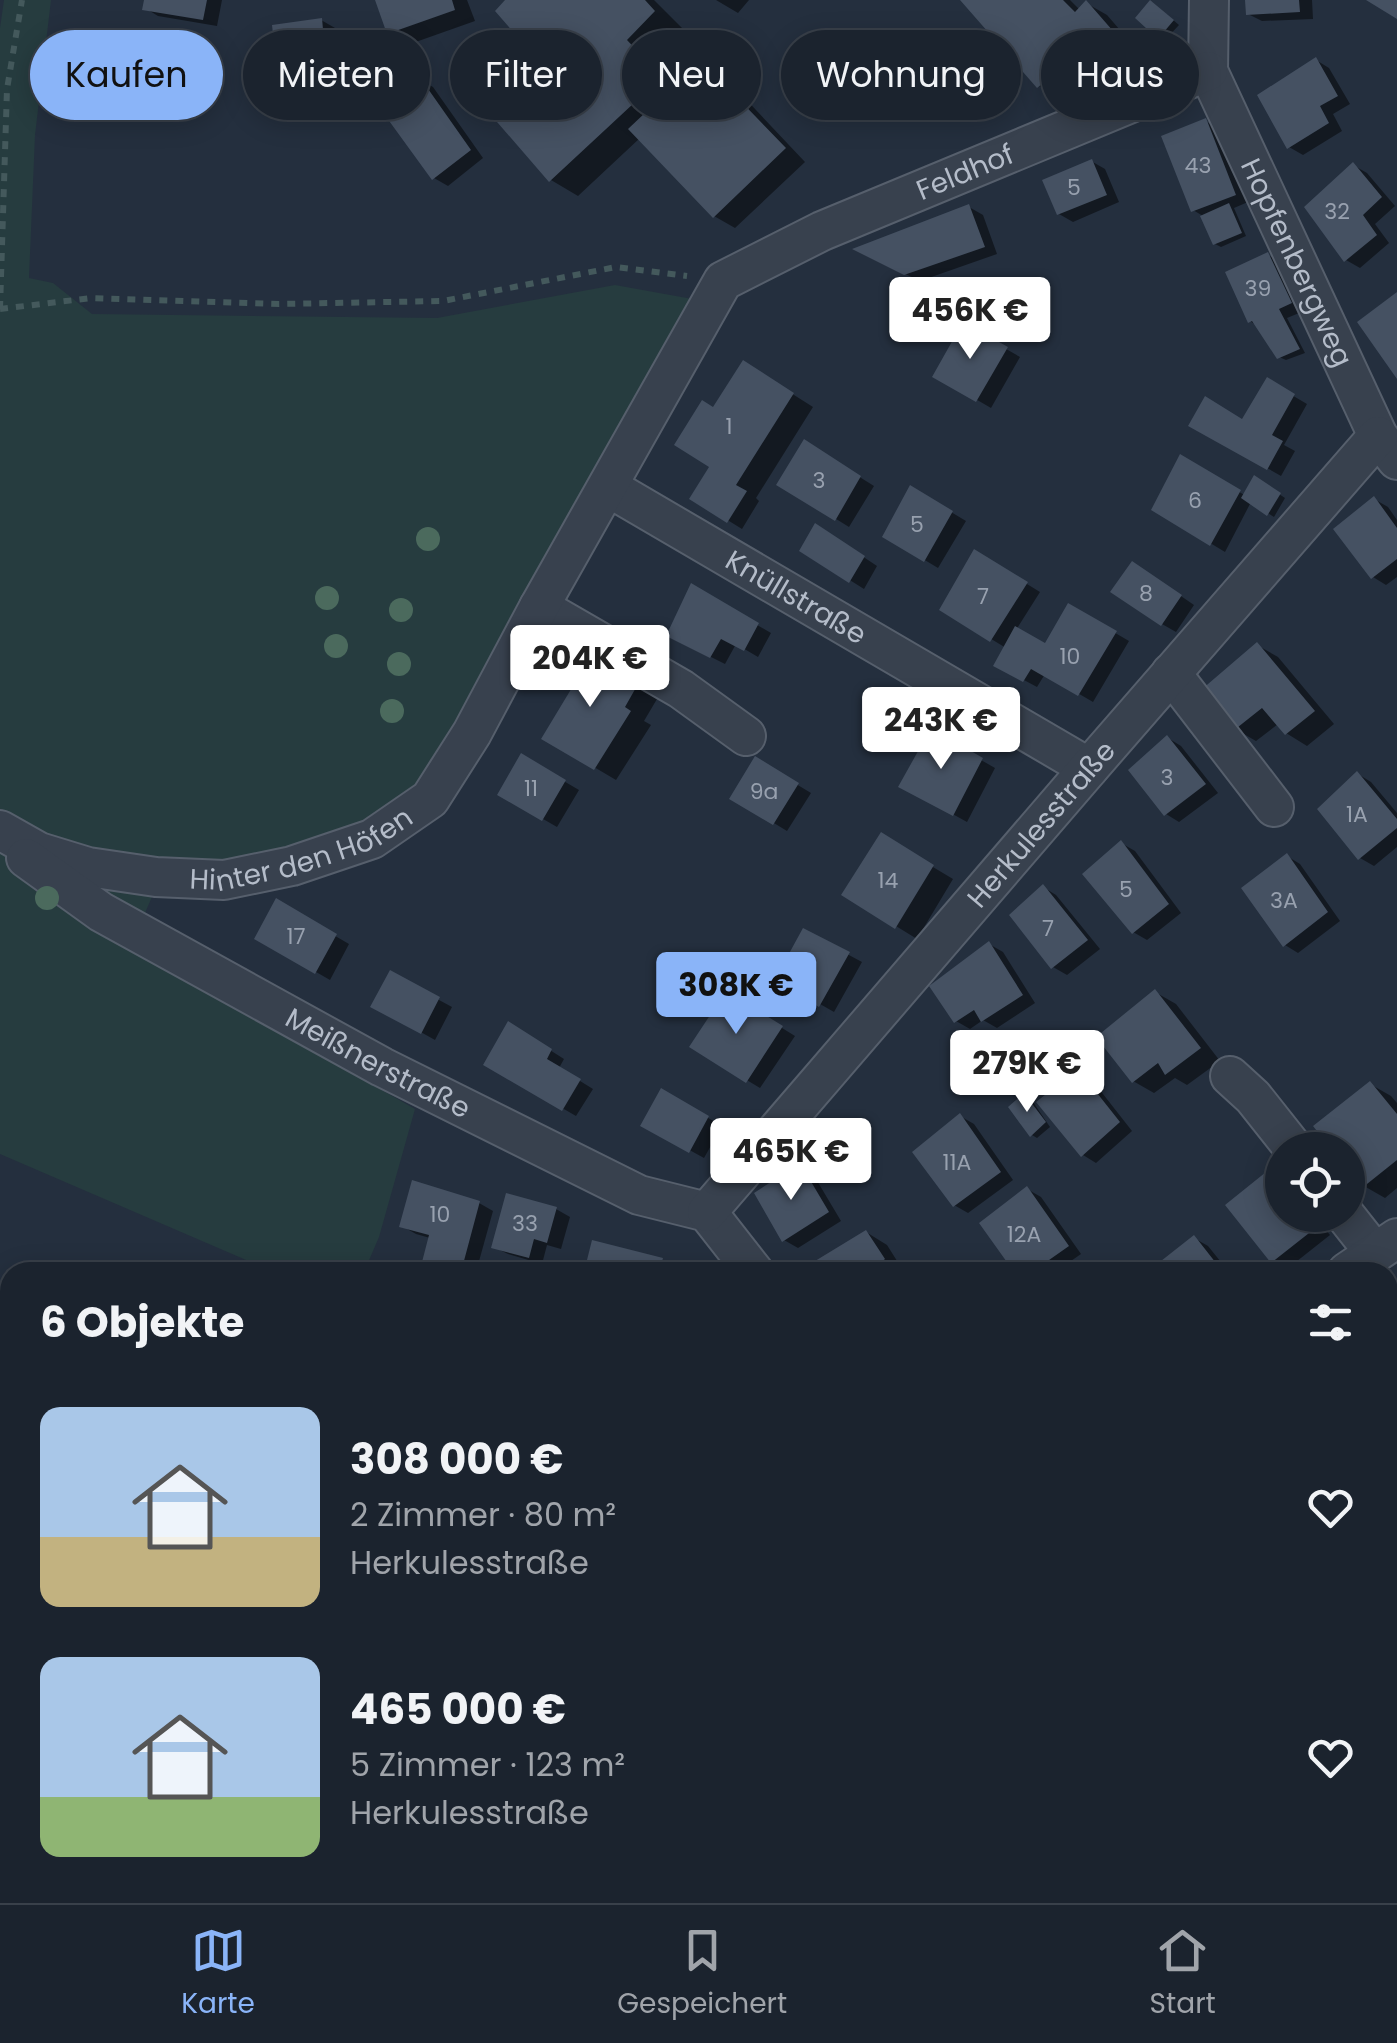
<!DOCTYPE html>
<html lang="de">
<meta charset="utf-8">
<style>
:root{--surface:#1b232e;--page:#282f3a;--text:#f1f3f6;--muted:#a0a4aa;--line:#39404a;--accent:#8ab4f8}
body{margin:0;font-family:Poppins,sans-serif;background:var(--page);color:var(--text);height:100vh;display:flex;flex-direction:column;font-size:38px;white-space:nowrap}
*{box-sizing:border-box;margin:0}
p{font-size:32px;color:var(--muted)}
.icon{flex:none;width:55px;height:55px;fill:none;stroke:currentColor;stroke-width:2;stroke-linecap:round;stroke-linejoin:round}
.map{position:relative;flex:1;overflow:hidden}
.drawer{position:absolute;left:0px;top:1262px;width:1398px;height:642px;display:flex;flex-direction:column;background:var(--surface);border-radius:30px 30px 0 0;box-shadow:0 5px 25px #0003,0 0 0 2px var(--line)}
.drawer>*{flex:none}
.banner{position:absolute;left:30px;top:30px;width:1338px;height:90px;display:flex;gap:20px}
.fabs{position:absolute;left:1265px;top:1132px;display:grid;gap:20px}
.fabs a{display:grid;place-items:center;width:100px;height:100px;border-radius:50%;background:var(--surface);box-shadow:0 5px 25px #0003,0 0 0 2px var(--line);font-size:50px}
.price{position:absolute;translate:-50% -85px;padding:0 22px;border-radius:10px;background:#fff;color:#222;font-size:32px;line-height:65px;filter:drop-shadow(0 2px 5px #0008)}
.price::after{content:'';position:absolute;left:50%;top:60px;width:30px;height:22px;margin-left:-15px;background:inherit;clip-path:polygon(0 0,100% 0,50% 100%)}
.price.current{background:var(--accent);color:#111}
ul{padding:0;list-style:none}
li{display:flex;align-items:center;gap:30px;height:250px;padding:0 40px}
li span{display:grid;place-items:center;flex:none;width:280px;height:200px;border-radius:20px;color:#555}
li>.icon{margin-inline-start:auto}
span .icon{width:120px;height:120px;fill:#fffc;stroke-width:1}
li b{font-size:42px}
h2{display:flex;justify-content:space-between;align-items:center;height:120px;padding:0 40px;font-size:42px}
.pill{padding:0 35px;border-radius:45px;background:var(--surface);box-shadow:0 5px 25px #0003,0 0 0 2px var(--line);font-size:35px;line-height:90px}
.pill.current{background:var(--accent);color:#111}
.menu{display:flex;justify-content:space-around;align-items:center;height:140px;border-top:2px solid var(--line);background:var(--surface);font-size:28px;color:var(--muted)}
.menu a{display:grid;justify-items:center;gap:5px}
.menu .current{color:var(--accent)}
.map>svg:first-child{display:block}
.green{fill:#263c3f}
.shadow{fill:#0007}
.building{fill:#455162}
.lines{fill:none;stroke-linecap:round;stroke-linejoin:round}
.minor-casing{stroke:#565f6c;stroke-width:42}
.path{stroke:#44595c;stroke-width:6;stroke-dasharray:8 8;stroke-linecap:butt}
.minor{stroke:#38414e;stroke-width:38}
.tree{fill:#4b6a5d}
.labels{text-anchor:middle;stroke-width:8;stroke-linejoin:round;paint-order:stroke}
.number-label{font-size:22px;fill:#98a1af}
.street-label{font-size:28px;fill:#b4bcc9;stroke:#1d2633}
</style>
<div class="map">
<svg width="1397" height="1903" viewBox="0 0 1397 1903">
<rect width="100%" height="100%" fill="#242f3e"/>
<path class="green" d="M4 0H51L35 135 29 278 53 283 92 314 437 318 615 285 709 302 595 497 412 797 331 840 237 873 164 869 145 913 127 945 415 1109 379 1237 364 1272H274L0 1154V28Z"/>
<path class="shadow" d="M146 0H222L217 26 158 16 145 8Z
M377 0H467L475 21 410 44 389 32Z
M509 0H654L682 28 653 57 679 85 702 63 723 75 805 162 735 228 714 216 640 138 578 196 551 180 524 41Z
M716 0H749L738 13Z
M963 0H1070L1080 10 1086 3 1107 15 1139 52 1101 87 1085 78 1060 98 1039 86Z
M1248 0H1312L1313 19 1262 21 1248 14Z
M1152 2 1179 25 1165 40 1159 37Z
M321 20 335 28 339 71 293 76 280 68Z
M1316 60 1329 68 1350 104 1333 114 1342 131 1303 155 1289 147Z
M419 79 433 87 483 158 448 186 434 178Z
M1205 121 1219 129 1248 202 1234 208 1246 236 1221 247 1215 244 1203 216 1193 210Z
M1091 161 1105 169 1119 202 1073 222 1059 214Z
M1353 165 1367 173 1395 206 1375 224 1389 243 1360 268 1346 260Z
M969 207 983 215 997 254 920 281 868 256Z
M1268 255 1282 263 1304 311 1287 318 1305 353 1286 360 1279 357 1259 327 1250 321Z
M964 325 1020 357 991 408 936 376Z
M764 376 813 407 756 498 759 501 742 529 692 498 713 467 714 410Z
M1268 381 1307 404 1284 445 1295 451 1281 476 1192 425 1243 422Z
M818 451 874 486 849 527 780 484Z
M1181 457 1246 496 1255 478 1285 498 1274 517 1251 502 1225 552 1154 509Z
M911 488 966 521 938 568 885 536Z
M1374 499 1388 507 1397 520V577L1386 585 1373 577Z
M829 534 877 566 864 589 802 550Z
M975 552 1040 592 1016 630 1046 646 1069 606 1129 641 1093 702 1045 674 1037 687 996 665 1006 648 942 609Z
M1146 572 1194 605 1176 632 1162 624Z
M692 587 771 633 758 657 736 644 725 664 683 643Z
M1257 645 1278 657 1334 724 1307 746 1286 733 1278 724 1256 741 1235 729Z
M600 663 657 699 644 721 651 725 616 780 545 738Z
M932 732 995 768 967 822 902 786Z
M1168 738 1181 746 1218 793 1179 822 1166 814Z
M521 756 579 790 557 827 500 794Z
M756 760 811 793 787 831 733 798Z
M1358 774 1371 782 1397 813V847L1374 866 1360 858Z
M881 836 953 879 917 939 844 894Z
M1121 843 1135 851 1181 913 1147 940 1133 932Z
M1287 856 1300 864 1340 921 1298 953 1285 945Z
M1043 887 1056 895 1100 949 1067 975 1053 967Z
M277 902 349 944 330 980 257 938Z
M804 931 862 962 834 1012 778 980Z
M989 944 1003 952 1035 1003 997 1028 983 1020 970 1029 956 1021Z
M391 974 452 1007 435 1040 374 1006Z
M1155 992 1176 1004 1220 1061 1187 1085 1175 1078 1154 1093 1133 1081Z
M727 994 795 1036 760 1088 692 1047Z
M509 1024 564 1059 559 1068 593 1089 576 1116 486 1064Z
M1079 1072 1092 1080 1132 1131 1096 1163 1083 1155Z
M1370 1084 1391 1096 1397 1103V1188L1385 1198 1364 1186 1348 1165V1150H1336Z
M662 1091 722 1126 704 1158 644 1125Z
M1025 1096 1031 1099 1050 1127 1037 1138 1032 1135Z
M960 1116 974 1124 1013 1180 968 1213 954 1205Z
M800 1166 813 1174 841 1221 798 1248 784 1240Z
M1271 1171 1282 1177V1215H1314L1330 1235 1287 1269 1273 1261 1228 1205Z
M1027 1189 1041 1197 1081 1254 1055 1272H1017L982 1224Z
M479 1203 493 1211 476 1272H453L438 1268 424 1261 430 1238 416 1234 402 1226Z
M556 1209 570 1217 561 1249 547 1245 542 1264 508 1254 494 1247Z
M866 1232 887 1245 904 1272H802Z
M1194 1238 1208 1246 1229 1272H1173L1164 1261Z
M594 1243 662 1260 676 1268 675 1272H586Z
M42 1895H113L123 1901V1903H40Z
M466 1895H495L493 1903Z
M585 1895H608L606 1901Z"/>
<path class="building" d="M144 0H207L203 20 142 10Z
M375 0H452L455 10 387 34Z
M505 0H645L655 11 627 40 662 77 549 182 472 93 521 41 495 11Z
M960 0H1063L1075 12 1086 0 1120 39 1078 77 1067 64 1037 88Z
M1150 0 1174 20 1158 39 1135 18Z
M1245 0H1299L1300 12 1246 15Z
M1366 0H1397V19Z
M322 18 326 64 277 70 272 25Z
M1316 57 1338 96 1320 106 1329 123 1287 149 1257 95Z
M701 60 786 148 713 218 628 129Z
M419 76 471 150 432 180 379 107Z
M1206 118 1236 195 1191 212 1161 136Z
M1092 159 1107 195 1057 215 1042 180Z
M1353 162 1382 197 1363 215 1377 235 1344 262 1304 207Z
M1229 203 1242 233 1213 245 1200 216Z
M969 204 985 247 904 275 852 249Z
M1268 252 1292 303 1279 309 1300 349 1277 359 1252 321 1248 323 1225 272Z
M1397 292V379L1357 322Z
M963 322 1008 347 976 402 932 377Z
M743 360 794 393 736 485 747 491 727 523 689 499 709 467 674 445 702 400 713 407Z
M1267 377 1295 394 1272 435 1283 441 1267 470 1188 426 1205 396 1242 419Z
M804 439 861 476 835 521 776 485Z
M1180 454 1241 490 1210 546 1151 510Z
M1254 475 1281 493 1267 516 1241 498Z
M910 485 953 511 924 562 882 537Z
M1374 496 1397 528V559L1371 579 1333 529Z
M815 523 865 556 849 583 799 551Z
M974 549 1028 582 990 642 939 610Z
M1132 561 1182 595 1161 626 1110 592Z
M691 583 759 623 744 651 721 639 710 658 666 636Z
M1068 603 1117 631 1078 696 1031 669 1023 682 993 666 1015 626 1045 643Z
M1257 642 1315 711 1285 735 1262 708 1233 731 1201 690Z
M578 647 638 684 625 707 631 711 594 770 541 739 573 686 561 679Z
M931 728 983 758 953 816 898 787Z
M1167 735 1206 784 1164 816 1128 770Z
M521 753 566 780 542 821 497 795Z
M755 756 799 783 773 825 729 799Z
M1357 771 1397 819V828L1358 860 1317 809Z
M881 832 934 865 895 929 841 895Z
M1121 840 1169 904 1132 934 1082 874Z
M1287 853 1328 912 1283 947 1241 888Z
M1043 884 1088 940 1051 969 1009 915Z
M276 898 337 934 315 974 254 939Z
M803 928 850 952 819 1007 774 981Z
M989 941 1023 995 981 1022 974 1010 954 1023 929 986Z
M390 970 440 997 421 1034 370 1007Z
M1155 989 1201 1048 1165 1075 1158 1063 1132 1083 1096 1037Z
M726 991 783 1026 746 1083 689 1047Z
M508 1021 552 1049 547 1059 581 1079 562 1111 483 1065Z
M1078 1069 1120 1122 1081 1157 1036 1102Z
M1370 1081 1397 1114V1160L1362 1188 1348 1169V1150H1332L1313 1126Z
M661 1088 709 1116 689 1153 640 1126Z
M1024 1093 1046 1122 1030 1137 1008 1107Z
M960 1113 1001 1172 953 1207 912 1152Z
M800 1163 829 1212 782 1242 754 1193Z
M1271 1168 1282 1182V1215H1309L1318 1226 1271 1263 1225 1205Z
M412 1180 480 1201 461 1272 422 1262 429 1235 399 1227Z
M1027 1186 1069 1246 1032 1272H1014L979 1223Z
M506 1193 557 1207 547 1243 534 1239 529 1258 491 1248Z
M866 1230 885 1259 878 1265 883 1272H797Z
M1194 1235 1223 1272H1170L1161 1261Z
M592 1240 663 1258 659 1272H584Z
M1397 1299V1350L1388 1337V1306Z
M1397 1497V1565L1388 1552V1505Z
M3 1652 10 1654V1686L0 1684V1665Z
M9 1735H10V1767L0 1764Z
M39 1895H109L107 1903H37Z
M742 1895H784L782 1903H740Z
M1116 1895H1144L1142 1903H1115Z"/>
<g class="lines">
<defs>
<g id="minor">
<path id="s1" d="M1209 0 1208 71 1378 436 1397 460"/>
<path id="s2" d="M608 487 1089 768"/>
<path d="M539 607 681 689 746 736"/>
<path d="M1171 673 1274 807"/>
<path id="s3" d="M0 830 39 852 88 867 156 877 224 880 292 866 372 839 430 799 472 733 539 607 723 281 822 231 1208 71"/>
<path id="s4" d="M26 858 101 912 382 1067 639 1195 707 1212 754 1272"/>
<path d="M1230 1076 1253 1097 1295 1150"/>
<path id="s5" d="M707 1212 1089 768 1378 436"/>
<path d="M1345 1215 1375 1253"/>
<path d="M1347 1272 1397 1238"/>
<path d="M1388 1385 1397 1396"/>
<path d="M0 1606 10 1609"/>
<path d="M262 1895 263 1903"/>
<path d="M1207 1895 1212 1903"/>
<path d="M667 1903 669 1895"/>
<path d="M861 1903 863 1895"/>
</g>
</defs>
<use href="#minor" class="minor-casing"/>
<path class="path" d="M0 309 91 298 279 304 443 301 616 267 687 276
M0 309 7 89 22 0"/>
<use href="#minor" class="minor"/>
</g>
<g class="tree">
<circle cx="428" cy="539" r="12"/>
<circle cx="327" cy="598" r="12"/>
<circle cx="401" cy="610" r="12"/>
<circle cx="336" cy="646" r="12"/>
<circle cx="399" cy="664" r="12"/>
<circle cx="392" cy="711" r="12"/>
<circle cx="47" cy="898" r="12"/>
</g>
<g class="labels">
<g class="number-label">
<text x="1198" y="173">43</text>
<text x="1074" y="195">5</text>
<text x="1337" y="219">32</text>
<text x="1258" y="296">39</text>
<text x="729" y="434">1</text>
<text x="819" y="488">3</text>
<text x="1195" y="508">6</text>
<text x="917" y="532">5</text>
<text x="1146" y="601">8</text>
<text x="983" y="604">7</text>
<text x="1070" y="664">10</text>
<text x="1167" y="785">3</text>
<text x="531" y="796">11</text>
<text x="764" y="799">9a</text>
<text x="1357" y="822">1A</text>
<text x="888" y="888">14</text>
<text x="1126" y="897">5</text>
<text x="1284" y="908">3A</text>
<text x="1048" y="936">7</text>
<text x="296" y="944">17</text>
<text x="957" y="1170">11A</text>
<text x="440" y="1222">10</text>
<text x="525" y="1231">33</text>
<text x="1024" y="1242">12A</text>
</g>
<g class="street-label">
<text dy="10" stroke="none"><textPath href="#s3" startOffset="1318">Feldhof</textPath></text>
<text dy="10" stroke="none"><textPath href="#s1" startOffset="282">Hopfenbergweg</textPath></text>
<text dy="10" stroke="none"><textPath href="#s2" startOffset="218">Knüllstraße</textPath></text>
<text dy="10" stroke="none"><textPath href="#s5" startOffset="512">Herkulesstraße</textPath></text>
<text dy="10" stroke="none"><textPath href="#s3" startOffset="315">Hinter den Höfen</textPath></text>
<text dy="10" stroke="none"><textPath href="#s4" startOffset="408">Meißnerstraße</textPath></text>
</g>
</g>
</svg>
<div class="fabs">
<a><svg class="icon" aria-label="locate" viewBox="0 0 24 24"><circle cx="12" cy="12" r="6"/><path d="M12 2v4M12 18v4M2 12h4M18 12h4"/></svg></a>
</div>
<b class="price" style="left:970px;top:362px">456K €</b>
<b class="price" style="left:590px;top:710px">204K €</b>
<b class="price" style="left:941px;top:772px">243K €</b>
<b class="price current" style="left:736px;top:1037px">308K €</b>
<b class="price" style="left:1027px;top:1115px">279K €</b>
<b class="price" style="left:791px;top:1203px">465K €</b>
<div class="banner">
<a class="pill current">Kaufen</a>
<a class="pill">Mieten</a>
<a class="pill">Filter</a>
<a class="pill">Neu</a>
<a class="pill">Wohnung</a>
<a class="pill">Haus</a>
</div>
<section class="drawer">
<h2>6 Objekte<svg class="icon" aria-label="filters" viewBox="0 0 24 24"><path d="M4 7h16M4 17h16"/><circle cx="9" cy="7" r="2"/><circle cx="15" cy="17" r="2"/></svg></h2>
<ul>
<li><span style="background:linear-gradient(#a9c7e8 65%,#c2b280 0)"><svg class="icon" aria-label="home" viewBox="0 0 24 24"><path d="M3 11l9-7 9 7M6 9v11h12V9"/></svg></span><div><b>308 000 €</b><p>2 Zimmer · 80 m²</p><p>Herkulesstraße</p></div><svg class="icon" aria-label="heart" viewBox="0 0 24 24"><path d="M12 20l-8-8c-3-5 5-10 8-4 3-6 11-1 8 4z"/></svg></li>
<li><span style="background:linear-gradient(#a9c7e8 70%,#8fb573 0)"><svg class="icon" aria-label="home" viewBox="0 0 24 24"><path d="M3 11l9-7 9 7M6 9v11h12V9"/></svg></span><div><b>465 000 €</b><p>5 Zimmer · 123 m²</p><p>Herkulesstraße</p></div><svg class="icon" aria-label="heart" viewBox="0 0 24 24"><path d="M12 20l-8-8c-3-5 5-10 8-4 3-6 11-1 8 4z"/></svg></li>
</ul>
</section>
</div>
<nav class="menu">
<a class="current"><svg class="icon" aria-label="map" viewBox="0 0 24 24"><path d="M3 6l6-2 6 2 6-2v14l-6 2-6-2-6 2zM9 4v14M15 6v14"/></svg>Karte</a>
<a><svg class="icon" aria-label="saved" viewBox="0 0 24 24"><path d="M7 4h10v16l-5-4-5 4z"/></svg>Gespeichert</a>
<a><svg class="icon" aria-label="home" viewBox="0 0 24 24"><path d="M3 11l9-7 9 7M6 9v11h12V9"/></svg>Start</a>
</nav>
